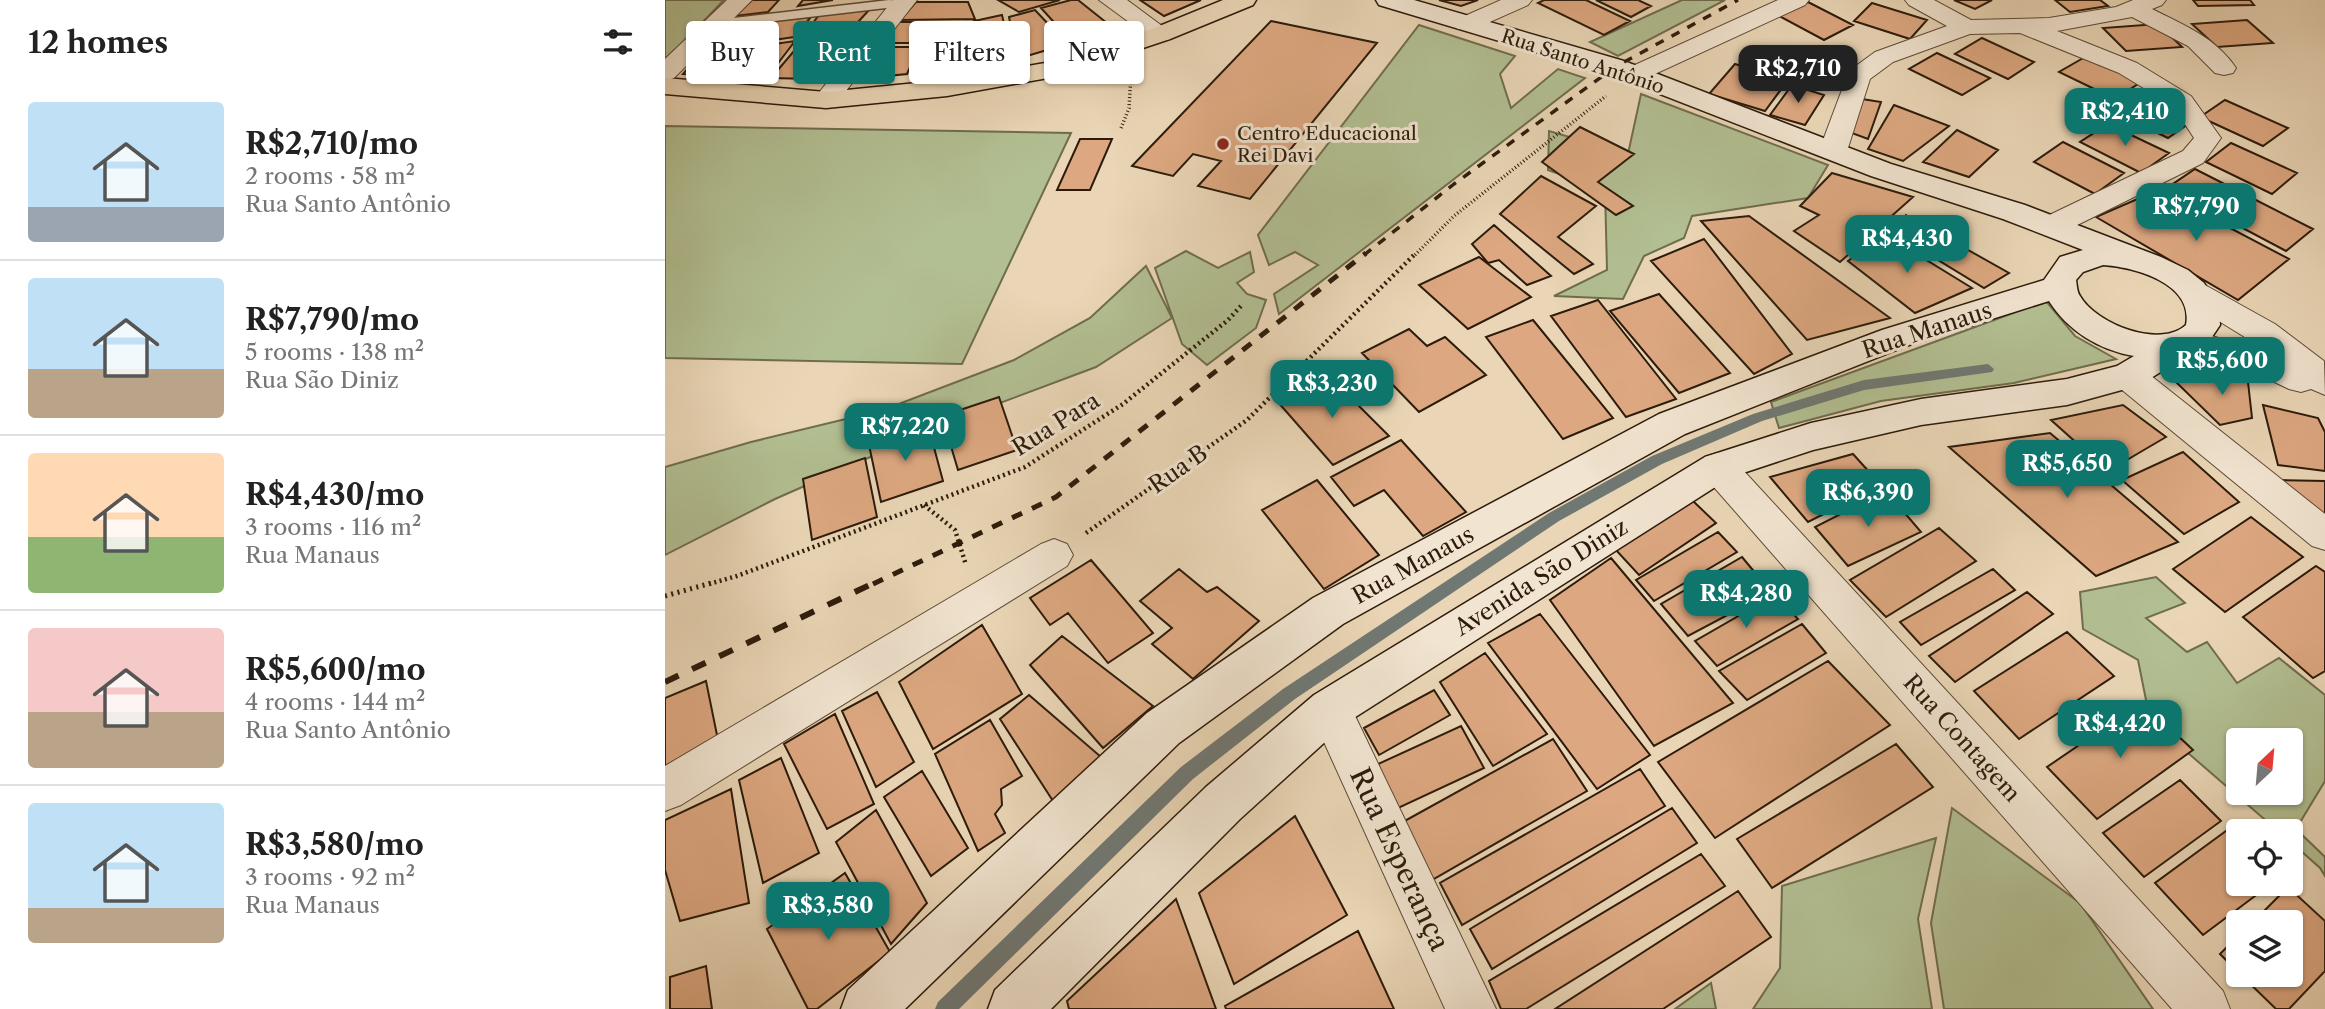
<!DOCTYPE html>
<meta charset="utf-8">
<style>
:root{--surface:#fff;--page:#f6f6f6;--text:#222;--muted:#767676;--line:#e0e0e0;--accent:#0f766e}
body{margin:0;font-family:"Libre Caslon Text",serif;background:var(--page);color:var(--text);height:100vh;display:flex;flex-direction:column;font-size:26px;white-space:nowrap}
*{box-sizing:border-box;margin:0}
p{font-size:23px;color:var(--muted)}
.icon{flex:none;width:38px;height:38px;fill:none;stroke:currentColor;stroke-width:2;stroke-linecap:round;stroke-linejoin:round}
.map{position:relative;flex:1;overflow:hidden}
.sheet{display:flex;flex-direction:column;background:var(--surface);width:665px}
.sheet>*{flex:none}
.hud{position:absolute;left:21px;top:21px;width:665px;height:63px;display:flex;gap:14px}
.needle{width:46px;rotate:26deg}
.fabs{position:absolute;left:1561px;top:728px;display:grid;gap:14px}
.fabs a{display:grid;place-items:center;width:77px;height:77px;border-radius:7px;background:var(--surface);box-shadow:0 2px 5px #0004;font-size:35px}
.price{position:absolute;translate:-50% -60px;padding:0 16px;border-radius:14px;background:var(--accent);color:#fff;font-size:23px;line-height:46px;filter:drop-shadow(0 2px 4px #0008)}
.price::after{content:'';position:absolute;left:50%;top:42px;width:21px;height:16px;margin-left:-10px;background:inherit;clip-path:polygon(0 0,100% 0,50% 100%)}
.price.active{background:#222;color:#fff}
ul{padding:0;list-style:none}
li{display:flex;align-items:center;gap:21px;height:175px;padding:0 28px}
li+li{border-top:2px solid var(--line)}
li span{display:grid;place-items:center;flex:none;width:196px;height:140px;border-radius:7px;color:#555}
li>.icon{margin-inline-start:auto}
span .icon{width:84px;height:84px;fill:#fffc;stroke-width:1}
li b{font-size:30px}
h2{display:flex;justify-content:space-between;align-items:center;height:84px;padding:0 28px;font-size:30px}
.chip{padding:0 24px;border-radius:7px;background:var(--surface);box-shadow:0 2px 5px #0004;font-size:24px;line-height:63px}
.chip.active{background:var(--accent);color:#fff}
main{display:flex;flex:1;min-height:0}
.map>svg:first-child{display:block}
.green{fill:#b2bf92;stroke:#6f6d4e;stroke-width:2;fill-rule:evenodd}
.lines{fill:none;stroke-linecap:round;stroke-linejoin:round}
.stream{fill:#707873;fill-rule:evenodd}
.building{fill:#dda881;stroke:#2c1b0b;stroke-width:2}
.lane-casing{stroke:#5c4a36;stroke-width:3}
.street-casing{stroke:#5c4a36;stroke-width:2}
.secondary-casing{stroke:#2c1b0b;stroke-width:3}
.primary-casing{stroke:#2c1b0b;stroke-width:3}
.path-far2{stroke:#2c1b0b;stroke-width:3.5;stroke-dasharray:1 2.5;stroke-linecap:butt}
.path-far1{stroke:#2c1b0b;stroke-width:4.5;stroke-dasharray:2 3.5;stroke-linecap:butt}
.path{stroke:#2c1b0b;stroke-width:5;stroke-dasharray:2 4.5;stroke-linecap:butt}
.lane{fill:#f1e4d0;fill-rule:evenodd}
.street{fill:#f1e4d0;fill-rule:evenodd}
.secondary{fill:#f1e4d0;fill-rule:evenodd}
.primary{fill:#ead6b6;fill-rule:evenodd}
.rail-far2{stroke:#2c1b0b;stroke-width:3.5;stroke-dasharray:9 9;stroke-linecap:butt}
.rail-far1{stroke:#2c1b0b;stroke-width:5;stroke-dasharray:11 11;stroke-linecap:butt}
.rail{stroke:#2c1b0b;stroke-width:6;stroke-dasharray:15 15;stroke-linecap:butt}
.poi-dot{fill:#8f2418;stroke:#f1e4d0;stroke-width:2.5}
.labels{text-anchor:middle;stroke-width:6;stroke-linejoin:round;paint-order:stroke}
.far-street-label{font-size:19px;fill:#2c1b0b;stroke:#f1e4d0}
.far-poi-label{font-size:19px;fill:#2c1b0b;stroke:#f1e4d0;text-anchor:start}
.street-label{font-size:23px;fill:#2c1b0b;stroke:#f1e4d0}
.near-street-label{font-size:28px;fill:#2c1b0b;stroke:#f1e4d0}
</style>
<main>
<section class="sheet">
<h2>12 homes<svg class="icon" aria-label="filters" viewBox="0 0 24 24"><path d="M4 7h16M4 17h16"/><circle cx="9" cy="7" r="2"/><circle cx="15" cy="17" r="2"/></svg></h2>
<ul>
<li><span style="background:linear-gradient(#bfe0f5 75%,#9aa5b1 0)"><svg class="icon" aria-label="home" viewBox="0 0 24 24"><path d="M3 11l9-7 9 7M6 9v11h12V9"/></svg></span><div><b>R$2,710/mo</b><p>2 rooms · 58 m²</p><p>Rua Santo Antônio</p></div></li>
<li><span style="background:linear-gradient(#bfe0f5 65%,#b9a48a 0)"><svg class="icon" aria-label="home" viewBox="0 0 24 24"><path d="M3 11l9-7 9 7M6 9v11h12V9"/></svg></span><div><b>R$7,790/mo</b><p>5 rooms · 138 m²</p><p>Rua São Diniz</p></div></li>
<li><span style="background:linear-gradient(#ffd9b3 60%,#8fb573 0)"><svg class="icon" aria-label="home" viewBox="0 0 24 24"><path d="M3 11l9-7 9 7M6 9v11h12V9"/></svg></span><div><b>R$4,430/mo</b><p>3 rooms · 116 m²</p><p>Rua Manaus</p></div></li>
<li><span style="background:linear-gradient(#f6c9c9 60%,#b9a48a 0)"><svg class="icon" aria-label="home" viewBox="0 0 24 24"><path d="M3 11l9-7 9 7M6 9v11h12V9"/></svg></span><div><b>R$5,600/mo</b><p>4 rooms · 144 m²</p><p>Rua Santo Antônio</p></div></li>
<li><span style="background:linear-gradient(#bfe0f5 75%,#b9a48a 0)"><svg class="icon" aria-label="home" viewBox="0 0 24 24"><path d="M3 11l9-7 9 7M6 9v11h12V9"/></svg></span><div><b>R$3,580/mo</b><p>3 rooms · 92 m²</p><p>Rua Manaus</p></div></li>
</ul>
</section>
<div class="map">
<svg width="1660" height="1009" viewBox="0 0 1660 1009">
<rect width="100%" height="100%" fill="#ead6b6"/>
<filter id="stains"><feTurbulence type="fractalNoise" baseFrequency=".00286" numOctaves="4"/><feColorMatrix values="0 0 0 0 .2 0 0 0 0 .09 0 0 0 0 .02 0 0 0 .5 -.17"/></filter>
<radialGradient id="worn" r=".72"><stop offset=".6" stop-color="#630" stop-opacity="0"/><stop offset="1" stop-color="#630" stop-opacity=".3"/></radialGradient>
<path class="green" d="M0 0H59L0 61Z
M1017 0H1060L953 56 925 42Z
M754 25 850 56 835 74 846 108 893 69 920 78 614 314 609 294 653 265 630 252 604 265 593 235Z
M976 94 1163 165 1143 198 1027 216 1019 238 979 256 958 299 889 296 942 270 940 190 883 170 884 131 963 154Z
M0 126 406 133 297 364 0 358Z
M521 251 553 268 585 252 589 272 572 283 582 294 601 300 591 328 542 365 517 344 490 268Z
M481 266 507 318 431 367 287 421 110 499 0 555V467L86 442 218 410 349 360 425 318Z
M1381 301 1410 336 1451 359 1349 383 1216 401 1114 428 1106 402Z
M1491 577 1520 603 1481 618 1522 652 1542 642 1572 683 1614 658 1660 695V781L1631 829 1660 857V876L1655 868 1626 842V831H1613L1485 720 1473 660 1418 629 1415 592ZM1573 740H1626V793H1573Z
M1287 808 1415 903 1488 1009H1279L1266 923Z
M1271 838 1253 919 1267 1009H1088L1115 968 1117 886Z
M1046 983 1051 1009H1010Z"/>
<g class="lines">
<path class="stream" d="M1323 364 1329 369 1327 372 1199 390 1097 421 997 464 894 521 630 699 528 779 294 1009H270L273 1002 516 767 618 689 884 513 987 456 1088 414 1199 380Z"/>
</g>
<path class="building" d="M87 0H114L103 12 70 16Z
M138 0H168L133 6Z
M333 0H395L354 12Z
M406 0H413L452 31 409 44 376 8Z
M475 0H536L499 16Z
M774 0H813L796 6Z
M879 0H921L965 21 939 35 873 3Z
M931 0H973L986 6 966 17Z
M1289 0H1327L1310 9Z
M1390 0H1435L1443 6 1405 12Z
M1528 0H1585L1589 5 1533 6Z
M251 2H303L310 19 235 20Z
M1143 2 1188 25 1159 40 1114 16Z
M1207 3 1262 20 1245 39 1189 21Z
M204 10 183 33 139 35 154 15Z
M370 10 402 44 352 59 344 17Z
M337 15 347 59 312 66 309 21Z
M146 17 129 37 41 50 54 27Z
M1582 20 1608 43 1552 47 1527 24Z
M606 21 712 43 585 199 533 186 556 161 528 154 508 176 467 166Z
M231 22H268L257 43H215Z
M301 22 305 66 255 70 271 26Z
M1493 24 1517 47 1461 51 1438 28Z
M184 35 148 79 106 78 140 38Z
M1317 38 1369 62 1343 79 1290 54Z
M130 41 101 79H69L95 46Z
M211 47H254L242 74 192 79Z
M88 48 63 75 18 74 36 53Z
M1137 48 1193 67 1174 88 1117 68Z
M1272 53 1325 78 1297 95 1244 69Z
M1420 57 1476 82 1450 99 1394 72Z
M1070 64 1123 80 1100 111 1044 94Z
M1127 85 1159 95 1140 125 1105 115Z
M1469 92 1529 120 1503 138 1443 109Z
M1197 99 1216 102 1203 139 1184 132Z
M1560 100 1623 128 1598 146 1535 117Z
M1229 105 1284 126 1238 161 1203 149Z
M1443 124 1504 153 1476 173 1415 142Z
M915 127 969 154 933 182 968 206 951 215 877 162Z
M1292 130 1333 150 1304 177 1258 162Z
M415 139H447L425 190H392Z
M1398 142 1459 173 1430 194 1369 162Z
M1566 143 1632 173 1607 194 1541 162Z
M1530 169 1648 229 1621 251 1502 188Z
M1167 173 1248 197 1175 262 1129 231 1154 215 1135 206Z
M876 176 931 206 893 237 928 264 909 274 835 214Z
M1493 190 1624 259 1573 300 1431 217Z
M1241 215 1344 273 1319 288 1227 232Z
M1084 216 1225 318 1142 340 1036 221Z
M829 225 886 276 862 285 834 260 823 263 807 244Z
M1219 235 1237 245 1307 288 1250 313 1183 261Z
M1039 239 1127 354 1089 374 986 261Z
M814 257 866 297 803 329 754 285Z
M994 294 1065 373 1014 393 945 311Z
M933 300 1011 399 961 417 886 316Z
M868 320 948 418 898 439 821 337Z
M744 329 762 346 780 337 821 375 754 412 697 353Z
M1582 373 1587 418 1555 425 1511 382Z
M663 375 724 436 668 465 612 401Z
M334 397 352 450 293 470 277 416Z
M1458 405 1501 437 1443 471 1386 420Z
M1598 405 1653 418 1660 432V471L1613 465Z
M263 425 278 481 216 502 204 445Z
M1385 433 1513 542 1431 576 1284 447Z
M736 440 801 512 758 536 719 490 689 506 666 477Z
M1518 452 1574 502 1519 534 1457 480Z
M1188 454 1216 485 1143 522 1105 477Z
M200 458 212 517 147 540 138 479Z
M652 480 714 555 659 589 597 510Z
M1613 480 1660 481V517Z
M1221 491 1256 532 1183 566 1150 527Z
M1028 501 1051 523 974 575 950 549Z
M1586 517 1638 557 1560 612 1508 569Z
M1274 528 1311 561 1221 617 1185 580Z
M1053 532 1072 552 989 601 971 580Z
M1077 557 1106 592 1023 636 996 604Z
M946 558 1068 703 989 746 885 600Z
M426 560 488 633 443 663 403 613 385 625 365 598Z
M1651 566 1660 572V671L1648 678 1578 617Z
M514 569 542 592 552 587 594 621 528 679 487 644 507 628 475 601Z
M1328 569 1350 590 1256 645 1235 622Z
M1362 592 1388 614 1290 682 1264 656Z
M1110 595 1133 619 1052 666 1030 641Z
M875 614 985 755 932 789 823 643Z
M1137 624 1161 653 1082 700 1054 671Z
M317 625 357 694 268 749 234 682Z
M1402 632 1449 676 1354 739 1309 691Z
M397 636 488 706 438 748 365 665Z
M820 653 882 734 828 766 775 682Z
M1163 661 1225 725 1050 838 993 762Z
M41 681 54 745 0 772V698Z
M769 690 785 715 714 755 699 728Z
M212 692 249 762 211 787 177 711Z
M364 695 436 757 388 801 335 719Z
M1477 702 1528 750 1432 819 1382 767Z
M170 714 209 804 162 829 119 744Z
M325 720 357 776 336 789 337 805 330 814 340 833 313 851 270 754Z
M796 726 819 768 731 809 711 765Z
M888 739 922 791 767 880 736 823Z
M1231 744 1268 787 1107 888 1072 839Z
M116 758 154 853 98 883 74 780Z
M975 769 1000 806 797 925 775 883Z
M257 771 303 848 266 876 219 797Z
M1515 780 1556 821 1479 877 1438 833Z
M66 789 84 903 15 921 0 870V820Z
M1007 808 1032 843 827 969 805 929Z
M211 810 262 903 226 944 171 842Z
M630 816 682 915 569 984 534 893Z
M1565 828 1573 836V884H1606L1538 935 1490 883Z
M1036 854 1060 886 861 1009H836L824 981Z
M180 873 225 952 152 1009H143L102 929Z
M1623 887 1660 921V971L1624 1009H1611L1576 975H1626V922H1588Z
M1073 891 1106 937 998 1009H890Z
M511 899 551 1009H404L402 1001Z
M693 931 729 1009H561L560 1006Z
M1573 936V972L1555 954Z
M41 966 47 1009H5V977Z"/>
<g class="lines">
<defs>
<path id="lane" d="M224 0 244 2 238 6 51 28 45 24 51 20Z"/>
<path id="street" d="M62 0H87L9 78 0 81V59Z
M228 0H252L170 105 161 108 152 105 148 100Z
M434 0H462L508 34 505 39 496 41 487 39Z
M836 0H867L863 5 809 29H793L789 24 793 19Z
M1113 0H1144L1140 5 979 79 970 82 961 79 957 74 961 69Z
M1240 0H1269L1306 20 1384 18 1451 7 1468 0H1501L1497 5 1487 9C1519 25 1551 38 1571 68L1568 73 1559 75 1550 73 1523 46 1467 17 1392 31 1472 63 1526 96 1556 138 1538 163 1396 233 1386 235 1376 233 1371 226 1376 219 1518 151 1529 138 1508 106 1454 73 1355 33 1305 34 1228 62 1205 79 1182 151 1178 157 1168 159 1158 157 1154 151 1184 71 1210 52 1282 26 1244 5Z
M1529 282 1540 285 1610 324 1659 361 1660 395 1646 389 1636 392 1624 389 1578 367 1514 349 1509 341 1514 333 1525 330 1604 352 1518 299 1513 292 1518 285Z
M1463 364 1475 367 1660 514V550L1647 546 1451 385 1446 376 1451 367Z
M1053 453 1066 457 1558 991 1565 1009H1507L1040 477 1035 467 1040 457Z
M389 539 402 544 408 555 402 566 16 805 0 811V766L376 544Z
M665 690 680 695 831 1009H780L644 709 650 695Z"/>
<path id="secondary" d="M711 0H749L959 61 1226 164 1360 205 1496 257 1523 270 1539 283 1554 308 1555 325 1541 346 1524 354 1475 385 1402 405 1256 425 1148 450 1066 477 681 723 575 819 386 1009H323L330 990 541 787 649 695 1040 457 1146 423 1256 399 1402 379 1452 366 1469 356C1434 350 1403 331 1384 301L1241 346 1020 434 678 624 514 743 240 1009H176L183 990 482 713 648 598 994 414 1217 330 1379 280 1395 257 1418 250 1338 219 1206 176 941 73 714 5ZM1438 265C1469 267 1529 283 1521 325 1495 349 1431 324 1415 296 1412 292 1412 286 1411 280L1418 272Z"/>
<path id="primary" d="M558 0H591L588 5 505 39 394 76 282 96 161 108 0 94V78L161 92 282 80 380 63 487 29Z"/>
</defs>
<use href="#lane" class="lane-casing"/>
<use href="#street" class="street-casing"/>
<use href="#secondary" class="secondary-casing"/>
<use href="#primary" class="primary-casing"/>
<path class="path-far2" d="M456 128 464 108 466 75
M750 255 789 216 941 96"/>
<path class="path-far1" d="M259 505 290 530 301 565
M421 533 582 420 751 253
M44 584 72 576 360 467 458 404 563 320 576 306"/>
<path class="path" d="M0 596 50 582"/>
<use href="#lane" class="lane"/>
<use href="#street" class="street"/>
<use href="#secondary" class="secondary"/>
<use href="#primary" class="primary"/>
<path class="rail-far2" d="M699 255 789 184 950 67 1073 0"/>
<path class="rail-far1" d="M208 584 391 497 701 253"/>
<path class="rail" d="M0 682 211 582"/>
</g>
<circle class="poi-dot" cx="558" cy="144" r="7"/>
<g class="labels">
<g class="far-street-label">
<text transform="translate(918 61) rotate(18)" y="7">Rua Santo Antônio</text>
</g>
<g class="far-poi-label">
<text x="572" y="140">Centro Educacional<tspan x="572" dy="22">Rei Davi</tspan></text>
</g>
<g class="street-label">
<text transform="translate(1262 330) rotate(-18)" y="8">Rua Manaus</text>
<text transform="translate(391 424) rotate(-32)" y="8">Rua Para</text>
<text transform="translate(513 469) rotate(-35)" y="8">Rua B</text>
<text transform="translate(748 565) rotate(-29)" y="8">Rua Manaus</text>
<text transform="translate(876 577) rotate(-32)" y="8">Avenida São Diniz</text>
<text transform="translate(1297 738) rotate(48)" y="8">Rua Contagem</text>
</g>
<g class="near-street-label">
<text transform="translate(735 859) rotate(65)" y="10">Rua Esperança</text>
</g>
</g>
<rect width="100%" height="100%" filter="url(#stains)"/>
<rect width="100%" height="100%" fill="url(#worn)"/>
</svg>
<div class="fabs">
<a><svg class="needle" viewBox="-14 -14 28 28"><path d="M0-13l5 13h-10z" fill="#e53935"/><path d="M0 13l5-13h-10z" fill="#767676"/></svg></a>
<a><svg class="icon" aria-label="locate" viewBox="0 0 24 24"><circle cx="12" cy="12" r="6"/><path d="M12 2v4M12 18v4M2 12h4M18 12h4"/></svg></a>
<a><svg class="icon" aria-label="layers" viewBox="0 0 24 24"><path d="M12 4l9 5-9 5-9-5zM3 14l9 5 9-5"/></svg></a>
</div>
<b class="price active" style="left:1133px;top:105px">R$2,710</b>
<b class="price" style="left:1460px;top:148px">R$2,410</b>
<b class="price" style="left:1531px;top:243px">R$7,790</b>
<b class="price" style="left:1242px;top:275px">R$4,430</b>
<b class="price" style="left:1557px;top:397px">R$5,600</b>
<b class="price" style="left:667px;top:420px">R$3,230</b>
<b class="price" style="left:240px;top:463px">R$7,220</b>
<b class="price" style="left:1402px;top:500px">R$5,650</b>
<b class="price" style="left:1203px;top:529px">R$6,390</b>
<b class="price" style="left:1081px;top:630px">R$4,280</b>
<b class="price" style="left:1455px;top:760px">R$4,420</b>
<b class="price" style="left:163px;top:942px">R$3,580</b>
<div class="hud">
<a class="chip">Buy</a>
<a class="chip active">Rent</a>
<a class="chip">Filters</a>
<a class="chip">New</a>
</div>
</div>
</main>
